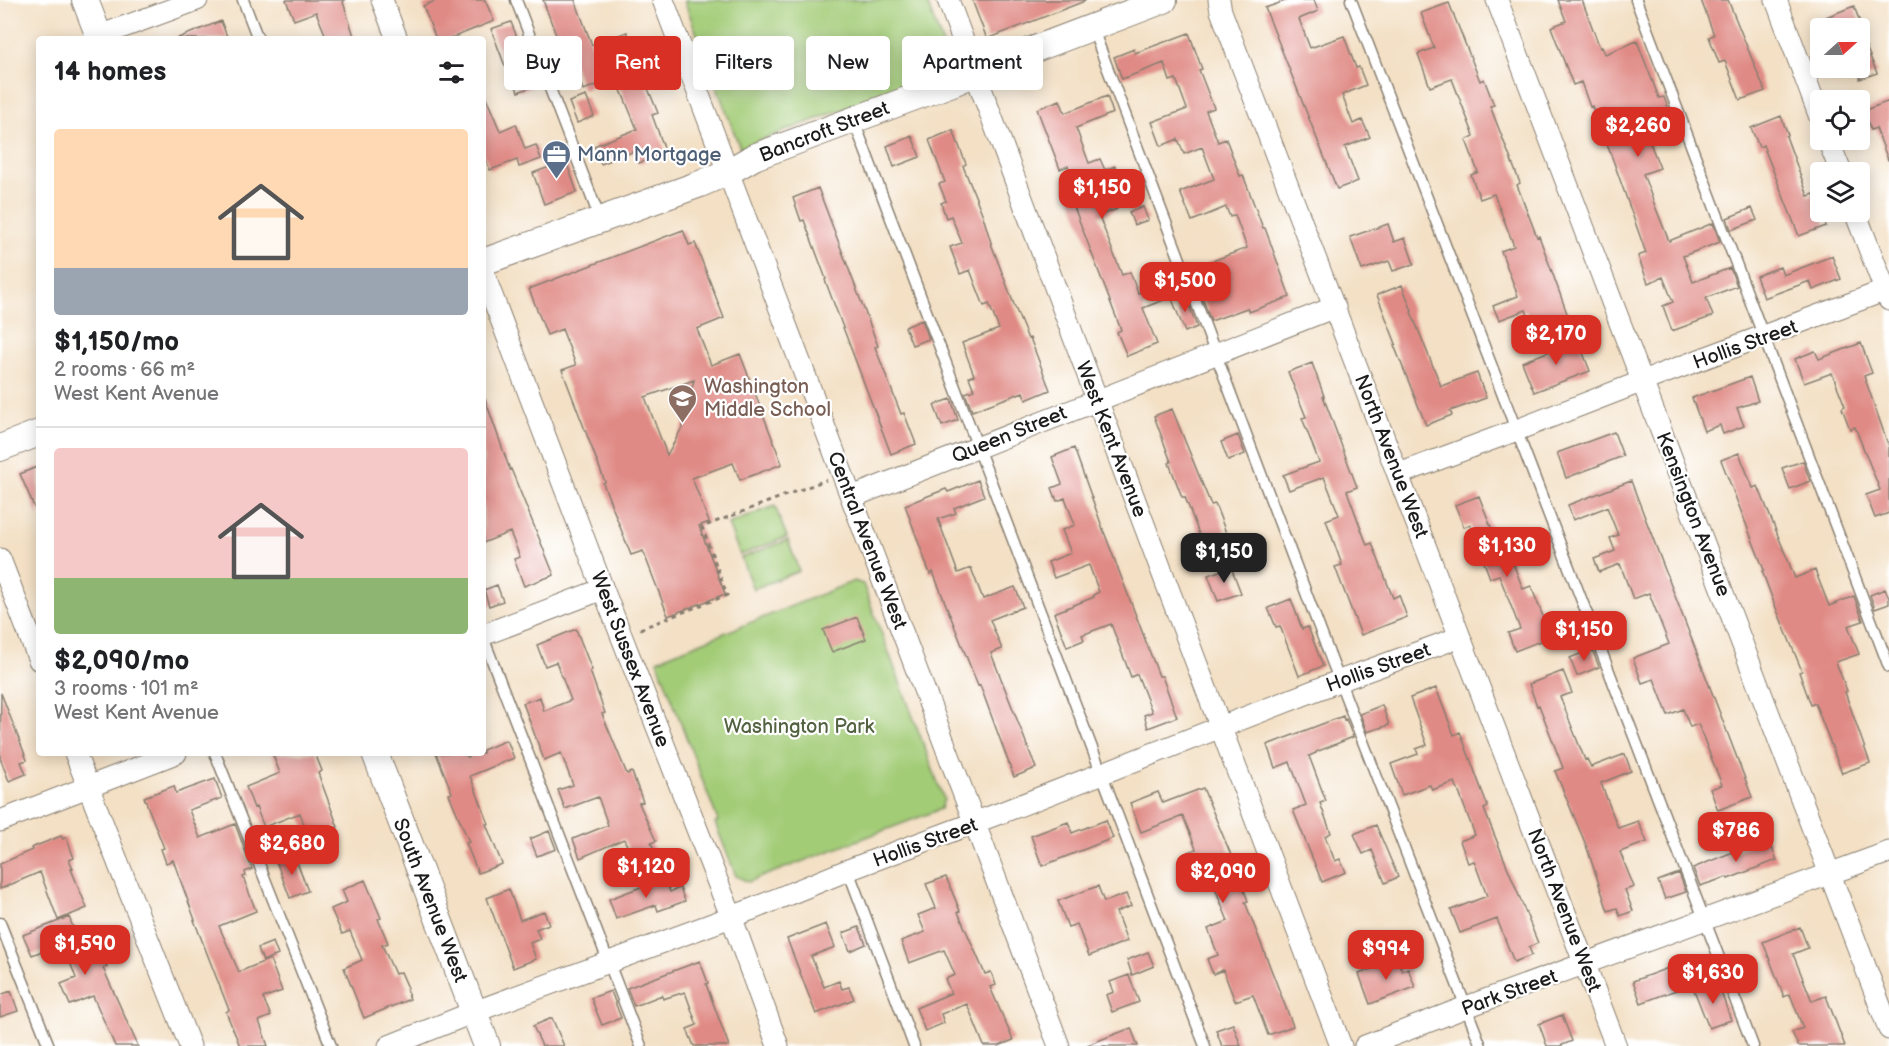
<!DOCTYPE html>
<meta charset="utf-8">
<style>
:root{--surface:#fff;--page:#f2f2f2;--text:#202124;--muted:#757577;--line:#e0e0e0;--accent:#d93025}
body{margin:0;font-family:"Balsamiq Sans",sans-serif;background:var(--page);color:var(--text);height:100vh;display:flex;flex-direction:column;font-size:22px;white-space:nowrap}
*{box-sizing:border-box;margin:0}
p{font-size:20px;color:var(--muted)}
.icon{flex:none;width:33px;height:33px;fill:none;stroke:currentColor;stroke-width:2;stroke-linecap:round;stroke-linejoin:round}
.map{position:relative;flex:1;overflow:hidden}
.details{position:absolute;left:36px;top:36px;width:450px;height:720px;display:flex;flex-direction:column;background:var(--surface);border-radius:6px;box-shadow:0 3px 15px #0003}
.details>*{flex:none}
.guide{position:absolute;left:504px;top:36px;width:570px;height:54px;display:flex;gap:12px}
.needle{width:39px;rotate:69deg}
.tools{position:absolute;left:1810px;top:18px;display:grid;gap:12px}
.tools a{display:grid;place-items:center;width:60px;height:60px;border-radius:6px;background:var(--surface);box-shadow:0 3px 15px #0003;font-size:30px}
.price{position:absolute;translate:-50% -51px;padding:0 14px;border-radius:12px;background:var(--accent);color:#fff;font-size:20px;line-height:39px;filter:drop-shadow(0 2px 3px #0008)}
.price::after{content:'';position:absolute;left:50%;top:36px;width:18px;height:14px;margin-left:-9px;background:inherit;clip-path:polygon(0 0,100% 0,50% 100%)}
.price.active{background:#222;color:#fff}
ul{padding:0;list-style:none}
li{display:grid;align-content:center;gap:12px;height:318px;padding:0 18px}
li+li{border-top:2px solid var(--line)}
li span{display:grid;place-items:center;height:186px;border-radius:6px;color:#555}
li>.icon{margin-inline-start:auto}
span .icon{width:108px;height:108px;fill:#fffc;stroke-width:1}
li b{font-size:26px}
h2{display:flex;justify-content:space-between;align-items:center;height:72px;padding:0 18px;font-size:26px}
.pill{padding:0 21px;border-radius:6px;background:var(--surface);box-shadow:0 3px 15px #0003;font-size:21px;line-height:54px}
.pill.active{background:var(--accent);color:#fff}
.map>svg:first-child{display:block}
.green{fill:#a3cc77;stroke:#60744a;stroke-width:1.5}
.building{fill:#e08a85;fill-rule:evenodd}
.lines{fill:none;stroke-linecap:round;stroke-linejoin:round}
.service-casing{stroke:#887e70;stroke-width:13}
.minor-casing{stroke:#887e70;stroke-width:23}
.tertiary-casing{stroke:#887e70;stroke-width:28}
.path{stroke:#887e70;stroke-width:3;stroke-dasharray:4.5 4.5;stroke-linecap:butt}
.service{stroke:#fff;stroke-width:10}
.minor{stroke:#fff;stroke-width:21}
.tertiary{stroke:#fff;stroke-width:26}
.labels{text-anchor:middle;stroke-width:4.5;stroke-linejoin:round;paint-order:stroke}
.street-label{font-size:20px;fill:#1c1c1c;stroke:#fff}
.service-label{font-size:20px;fill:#4e5e75;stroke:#fff;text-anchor:start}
.education-label{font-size:20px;fill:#785e54;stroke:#fff;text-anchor:start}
.park-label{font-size:20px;fill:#526240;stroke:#fff}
</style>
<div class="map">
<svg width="1889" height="1046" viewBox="0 0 1889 1046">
<rect width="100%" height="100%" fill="#fff"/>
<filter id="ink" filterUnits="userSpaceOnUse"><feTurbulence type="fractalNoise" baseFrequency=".0167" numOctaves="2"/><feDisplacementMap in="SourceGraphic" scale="12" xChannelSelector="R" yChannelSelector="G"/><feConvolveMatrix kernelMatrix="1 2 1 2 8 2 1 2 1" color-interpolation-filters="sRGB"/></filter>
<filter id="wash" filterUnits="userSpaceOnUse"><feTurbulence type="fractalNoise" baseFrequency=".008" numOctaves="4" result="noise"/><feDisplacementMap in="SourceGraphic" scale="24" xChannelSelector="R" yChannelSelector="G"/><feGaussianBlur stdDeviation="1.35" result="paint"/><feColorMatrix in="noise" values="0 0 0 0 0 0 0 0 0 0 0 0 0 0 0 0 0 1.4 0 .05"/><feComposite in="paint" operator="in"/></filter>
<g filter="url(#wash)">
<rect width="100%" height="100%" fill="#f3e0c5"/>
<path class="green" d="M684 0H926L948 58 945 71 740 148Z
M775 506 787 537 740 555 728 524Z
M788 540 799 571 753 589 741 558Z
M854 581 863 584 944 799 941 809 748 882 736 876 715 823 718 821 657 660Z"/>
<g id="blocks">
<path class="building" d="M286 0H345L343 2 355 39H327L316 12 294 20Z
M438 0H485L494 21 449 39H436L423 6Z
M543 0H575L592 45 627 32 641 68 640 69 658 113 652 115 666 153 639 163 635 151 601 164 594 146 637 129 616 78 583 90 572 60 566 62Z
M972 0H1085V1L987 39Z
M1288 0H1314L1318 11 1299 19 1310 48 1344 36 1356 68 1359 67 1366 85 1342 95 1353 124 1362 120 1370 137 1345 147 1358 181 1337 189 1265 8Z
M1558 0H1582L1600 48 1602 47 1605 54 1637 41 1659 98 1664 97 1672 119 1645 130 1660 168 1643 174 1657 211 1669 241 1713 223 1720 242 1683 256 1693 282 1730 268 1737 286 1706 298 1713 316 1672 331 1663 306 1673 302 1663 277 1648 283 1638 256 1646 253 1613 160 1592 106 1590 107 1581 82 1573 85 1551 27 1566 21Z
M1701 0H1728L1765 91 1740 100 1725 61 1719 63 1709 37 1714 35Z
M1449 3 1480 81 1484 79 1494 105 1490 106 1520 183 1517 185 1537 237 1539 236 1568 316 1533 329 1526 310 1499 320 1493 306 1518 296 1501 251 1514 246 1494 194 1480 199 1471 175 1478 172 1466 140 1474 136 1452 79 1430 87 1418 54 1434 48 1421 13Z
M1854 6 1862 28H1830L1826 17Z
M221 21 228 39H178V38Z
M511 22 525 58 522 59 532 87 518 92 509 65 505 66 491 29Z
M1860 32 1877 73 1860 79Z
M1189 33 1202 69 1199 70 1214 108 1206 111 1218 142 1226 139 1240 176 1243 175 1263 228H1265L1290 297 1249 312 1247 308 1211 321 1199 289 1215 283 1207 263 1247 248 1235 215 1230 217 1226 207 1192 221 1180 192 1214 179 1202 147 1184 154 1178 139 1161 146 1152 122 1187 109 1176 79 1170 81 1164 63 1122 79 1114 57 1134 49 1135 53Z
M483 90 500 131 516 124 525 149 536 145 541 159 519 167 517 160 490 170 483 152Z
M586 96 594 116 577 123 569 102Z
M1107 96 1113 113 1076 128 1089 163 1100 159 1105 170 1115 166 1121 182 1108 188 1117 209 1099 216 1122 275 1130 272 1138 293 1176 279 1182 293 1143 308 1157 344 1127 356 1117 332 1121 330 1071 199 1080 195 1068 166 1060 169 1037 109 1060 100 1065 113Z
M1889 101V160H1888L1876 128 1871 130 1863 111Z
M1781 116 1788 135 1786 136 1808 196 1814 194 1826 226 1799 236 1763 145 1759 147 1751 128Z
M953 130 966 164 963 166 982 213 992 246 1018 315 1028 339 1030 338 1050 390 1026 400 1023 392 972 411 965 393 974 390 969 377 974 375 962 343 999 329 989 304 984 306 970 270 960 274 950 247 962 243 951 216 946 218 941 203 946 201 939 184 945 182 929 140Z
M912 136 920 157 894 167 887 146Z
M566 161 577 192 544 204 533 173Z
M818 188 878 346 875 347 901 414 904 413 916 444 891 454 825 280 826 279 804 220 801 221 793 198Z
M1143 207 1148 220 1134 225 1129 212Z
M1752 208 1757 220 1731 230 1727 218Z
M1388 224 1394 242 1405 238 1414 264 1393 271 1389 261 1362 270 1350 237Z
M683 230 689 245 695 243 724 318 697 329 711 365 740 354 782 464 740 480 733 463 692 478 709 522 699 526 725 594 668 616 643 551 631 555 603 483 605 482 562 370 576 365 562 329 547 335 529 289ZM694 380 683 426 667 455 645 397Z
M1832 256 1841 279 1813 290 1810 281 1764 298 1756 276 1780 267 1783 275Z
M1402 285 1412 311 1411 312 1441 386 1477 373 1486 398 1450 411 1452 415 1426 425 1394 345 1396 344 1377 295Z
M1185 294 1197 327 1185 332 1172 299Z
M922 320 929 339 912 345 905 327Z
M1578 340 1590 371 1534 392 1522 362Z
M1861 343 1872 373 1864 376 1889 447V513L1875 518 1866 495 1880 490 1855 427 1850 429 1842 408 1845 406 1832 373 1804 383 1795 359 1815 351 1819 359Z
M1312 363 1324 396H1323L1357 487 1347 491 1367 545 1372 543 1393 598 1399 595 1407 617 1361 635 1335 567 1342 565 1326 520 1339 515 1324 477 1289 490 1283 475 1319 462 1302 418 1306 417 1288 372Z
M1750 377 1758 401 1737 408 1744 426 1723 434 1720 425 1704 431 1692 398Z
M485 399 510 470 511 469 554 575 524 586 514 559 520 557 510 532 483 543V400Z
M951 399 958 420 942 426 934 405Z
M1172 409 1211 505 1215 504 1233 551 1216 557 1209 539 1202 542 1185 497H1182L1169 463 1171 462 1154 416Z
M1614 432 1623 456 1566 478 1557 453Z
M1238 435 1245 454 1228 460 1221 442Z
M1074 448 1104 532 1159 676H1162L1177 717 1148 728 1144 715 1152 712 1137 674 1131 677 1111 624 1082 635 1084 640 1067 647 1054 613 1094 597 1093 595 1099 592 1089 565 1054 578 1048 562 1071 553 1062 530 1075 525 1065 498 1057 501 1052 488 1062 484 1052 457Z
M1739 453 1753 488 1758 486 1795 578 1815 570 1829 606 1854 596 1863 621 1848 626 1859 654 1836 662 1847 691 1845 692 1870 763 1842 773 1815 703 1811 705 1799 672 1802 671 1774 603 1762 571 1764 570 1721 460Z
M1803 461 1810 481 1790 489 1782 468Z
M39 466V518L20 474Z
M978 480 984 496 954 508 956 513 938 519 958 573 971 568 983 599 1015 587 1023 607 990 620 1002 649 991 653 1036 768 1014 777 980 685 978 686 933 572 930 574 905 505 946 489 948 492Z
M1631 481 1752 797 1718 810 1710 789 1722 785 1698 724 1690 727 1683 709 1668 715 1654 679 1642 683 1633 658 1669 644 1649 593 1633 599 1620 564 1599 572 1594 559 1615 551 1610 538 1618 535 1607 507 1573 520 1568 505Z
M1479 496 1496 540 1503 537 1523 589 1531 586 1544 619 1552 616 1558 634 1515 651 1508 633 1520 629 1499 575 1490 578 1470 525 1464 527 1455 505Z
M1231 567 1241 593 1218 601 1208 575Z
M497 585 503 601 489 606 484 590Z
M1885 589 1889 598V604L1875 609 1870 595Z
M1291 599 1302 629 1308 627 1323 666 1299 676 1280 626 1276 627 1268 608Z
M857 617 866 639 832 652 823 630Z
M576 629 592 670 590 671 605 713 602 714 627 774 632 772 643 802 639 803 656 841 651 843 655 852 634 861 624 839 580 858 573 839 608 825 598 797 565 809 558 790 573 785 561 753 544 760 523 703 540 697 544 711 571 700 556 662 545 666 537 645Z
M1592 649 1599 667 1577 676 1570 658Z
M1563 671 1572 693 1560 697 1585 760 1587 759 1591 767 1625 754 1631 771 1601 783 1618 828 1638 821 1647 842 1620 852 1634 887 1625 890 1633 911 1620 916 1617 908 1608 911 1586 845 1555 771 1563 768 1539 705 1537 706 1529 684Z
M1436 688 1454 735 1460 732 1488 807 1484 809 1538 943 1529 947 1532 955 1514 962 1497 919 1460 933 1451 910 1487 896 1474 861 1468 863 1460 841 1475 835 1455 782 1432 790 1430 785 1402 795 1391 764 1418 754 1416 749 1427 745 1410 698Z
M1 693 27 760 21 762 26 774 9 781 0 758Z
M1382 705 1389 725 1367 732 1360 714Z
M1343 716 1344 720 1346 719 1353 737 1316 752V753L1309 756 1326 801 1320 803 1331 833 1325 836 1335 861 1340 859 1346 872 1322 882 1293 810 1306 805 1290 762 1275 768 1267 745Z
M507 740 514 758 470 776 489 824H486L502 864 478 873 466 843 469 842 449 794 452 793 436 753H464L467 757 476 753H483V750Z
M272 753H315L322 771 318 773 338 827 309 838 300 813 264 827 256 807 254 808 246 787 280 773Z
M215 779 222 798 189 810 200 838 235 824 252 869 245 872 246 876 243 877 256 911 219 926 239 972 270 959 282 991 263 998 271 1016 259 1021 268 1046H240L226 1012 229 1010 194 920H195L173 860 166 863 161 849 164 848 144 797 174 786 176 793Z
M1203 788 1234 862 1248 901 1245 902 1293 1026 1268 1035 1253 995 1235 1001 1223 970 1213 974 1207 959 1218 955 1208 929 1228 921 1206 865 1194 869 1188 852 1196 849 1183 816 1141 832 1130 803 1158 792 1163 803Z
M1106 820 1113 838 1042 866 1031 836 1068 822 1072 833Z
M1376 825 1398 877 1385 883 1372 850 1363 854 1354 834Z
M549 831 556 849 537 856 530 839Z
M61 836 63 839 66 837 74 858 69 860 73 868 71 869 87 908 58 920 40 872 0 889V864L32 850 31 848Z
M1768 838 1777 860 1728 879 1727 877 1700 886 1693 868Z
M294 854 308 891 290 898 276 861Z
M1679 873 1686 892 1665 899 1658 881Z
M946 877 960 911 958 912 985 974 991 972 996 985 990 987 1013 1040 999 1046H984L967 1004 941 1014 944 1023 925 1031 916 1008 951 993 945 979 955 975 944 950 909 963 901 941 925 932 918 915 936 908 926 884Z
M665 878 670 892 680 888 685 901 658 911 656 905 616 919 609 899Z
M365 880 381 918 378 919 388 943 382 945 395 974 401 972 408 988 406 989 410 999 364 1018 344 968 362 960 350 931 342 934 331 909 347 902 342 890Z
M1098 886 1104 902 1126 894 1131 906 1116 912 1127 941 1089 956 1077 924 1068 927 1058 901Z
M509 889 520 920 544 911 549 924 536 929 540 939 530 943 536 959 513 968 487 898Z
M69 917 81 947 97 940 107 966 103 968 138 1046H115L93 996 70 1005 61 984 76 978 63 943 32 955 23 935Z
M826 924 835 947 811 956 824 987 839 981 842 989 849 987 854 999 816 1014 787 939Z
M859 927 866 944 850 951 843 933Z
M1800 927 1808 948 1793 954 1812 1001 1826 996 1845 1046H1798L1792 1032 1803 1028 1790 994 1784 997 1763 942Z
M273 942 278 955 263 961 258 948Z
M1148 952 1154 966 1132 975 1127 960Z
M1397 959 1402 971 1408 968 1415 987 1370 1004 1359 974Z
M700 961 708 983 706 984 729 1046H694L687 1029 697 1025 685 992 663 999 662 995 634 1006 627 988Z
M1687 961 1695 983 1641 1003 1633 981Z
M1129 975 1139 1002 1112 1012 1106 995 1114 992 1110 982Z
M1717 981 1731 1020 1709 1028 1694 990Z
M11 991 18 1011 0 1017V995Z
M611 991 621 1018 602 1025 591 998Z
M1562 1015 1572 1041 1560 1046H1547L1539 1024Z
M552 1018 564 1046H542L533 1026Z
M1233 1024 1241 1046H1222L1216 1030Z
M1131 1028 1138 1046H1088L1087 1045Z"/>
</g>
</g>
<g filter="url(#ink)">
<use href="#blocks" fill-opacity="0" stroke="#887e70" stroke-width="1.5"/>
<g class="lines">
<defs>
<path id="service" d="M243 0 258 39
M516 0 600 219
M1351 0 1753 1046
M1636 0 1889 667
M1092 27 1333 664 1481 1046
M854 121 1205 1046
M483 637 641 1046
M215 753 331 1046
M848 870 914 1046
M0 923 49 1046"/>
<path id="minor" d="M382 0 397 39
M663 0 1059 1046
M948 0 1105 421 1341 1046
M1219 0 1221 11 1616 1046
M1497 0 1889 1029
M1776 0 1821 120
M99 36 197 0
M1828 140 1841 172
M1855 212 1889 300
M483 272 603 589 731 916 778 1046
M1399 474 1517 430 1643 381 1889 289
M852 497 1335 307
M0 559 39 660
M483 635 603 589
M75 753 190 1046
M0 821 176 753
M389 1046 474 1012 750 910 848 870 1003 812 1339 681 1460 637
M1365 1046 1466 1007 1889 852"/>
<path id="tertiary" d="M85 0 100 39
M483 262 700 184 728 172 754 157 955 82 998 63 1164 0
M0 448 39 433
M375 753 487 1046"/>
</defs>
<use href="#service" class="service-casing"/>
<use href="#minor" class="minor-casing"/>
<use href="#tertiary" class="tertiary-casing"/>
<path class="path" d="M640 629 727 595 702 527 826 480"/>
<use href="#service" class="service"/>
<use href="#minor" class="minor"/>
<use href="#tertiary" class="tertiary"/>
</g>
</g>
<defs>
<symbol id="office-pin" viewBox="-11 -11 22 30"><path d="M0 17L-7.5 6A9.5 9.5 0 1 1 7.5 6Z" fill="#5c6f8a" stroke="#fff"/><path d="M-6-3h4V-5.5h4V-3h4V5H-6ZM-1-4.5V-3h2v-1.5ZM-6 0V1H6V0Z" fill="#fff"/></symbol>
<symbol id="school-pin" viewBox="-11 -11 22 30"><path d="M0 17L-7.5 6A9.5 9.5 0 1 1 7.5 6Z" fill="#8d6e63" stroke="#fff"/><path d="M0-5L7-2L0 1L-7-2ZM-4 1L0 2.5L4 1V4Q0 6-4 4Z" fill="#fff"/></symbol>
</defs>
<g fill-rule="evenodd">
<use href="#office-pin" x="540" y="138" width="33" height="45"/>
<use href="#school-pin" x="666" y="382" width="33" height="45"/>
</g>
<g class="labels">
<g class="street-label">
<text transform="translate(824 131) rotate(-21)" y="7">Bancroft Street</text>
<text transform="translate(1745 344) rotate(-20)" y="7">Hollis Street</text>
<text transform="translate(1009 434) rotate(-22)" y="7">Queen Street</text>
<text transform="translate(1112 439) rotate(69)" y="7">West Kent Avenue</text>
<text transform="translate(1392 456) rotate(69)" y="7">North Avenue West</text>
<text transform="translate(1694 514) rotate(69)" y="7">Kensington Avenue</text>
<text transform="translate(868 540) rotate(69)" y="7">Central Avenue West</text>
<text transform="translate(631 659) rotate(69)" y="7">West Sussex Avenue</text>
<text transform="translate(1378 667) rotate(-20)" y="7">Hollis Street</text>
<text transform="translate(925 842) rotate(-20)" y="7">Hollis Street</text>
<text transform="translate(431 900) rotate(69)" y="7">South Avenue West</text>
<text transform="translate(1565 910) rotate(69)" y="7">North Avenue West</text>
<text transform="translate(1509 992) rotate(-20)" y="7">Park Street</text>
</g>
<g class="service-label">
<text x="577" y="161">Mann Mortgage</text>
</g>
<g class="education-label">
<text x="704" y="393">Washington<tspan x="704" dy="23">Middle School</tspan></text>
</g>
<g class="park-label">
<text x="799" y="733">Washington Park</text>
</g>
</g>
</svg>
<div class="tools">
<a><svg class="needle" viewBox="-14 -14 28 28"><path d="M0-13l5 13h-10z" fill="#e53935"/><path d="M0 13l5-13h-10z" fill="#757577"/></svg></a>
<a><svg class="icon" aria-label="locate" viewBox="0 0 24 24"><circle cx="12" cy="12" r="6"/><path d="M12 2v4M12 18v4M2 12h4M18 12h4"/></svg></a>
<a><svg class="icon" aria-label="layers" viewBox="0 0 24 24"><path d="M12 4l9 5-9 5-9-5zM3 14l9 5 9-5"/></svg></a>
</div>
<b class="price" style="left:1638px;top:158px">$2,260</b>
<b class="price" style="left:1102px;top:220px">$1,150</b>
<b class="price" style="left:1185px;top:313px">$1,500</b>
<b class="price" style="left:1556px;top:366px">$2,170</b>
<b class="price" style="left:1507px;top:578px">$1,130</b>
<b class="price active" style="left:1224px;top:584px">$1,150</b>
<b class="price" style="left:1584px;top:662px">$1,150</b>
<b class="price" style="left:1736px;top:863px">$786</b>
<b class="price" style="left:292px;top:876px">$2,680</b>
<b class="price" style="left:646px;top:899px">$1,120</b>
<b class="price" style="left:1223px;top:904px">$2,090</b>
<b class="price" style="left:85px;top:976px">$1,590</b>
<b class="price" style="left:1386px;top:981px">$994</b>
<b class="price" style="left:1713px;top:1005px">$1,630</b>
<div class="guide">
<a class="pill">Buy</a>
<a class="pill active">Rent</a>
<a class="pill">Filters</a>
<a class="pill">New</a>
<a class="pill">Apartment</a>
</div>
<section class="details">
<h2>14 homes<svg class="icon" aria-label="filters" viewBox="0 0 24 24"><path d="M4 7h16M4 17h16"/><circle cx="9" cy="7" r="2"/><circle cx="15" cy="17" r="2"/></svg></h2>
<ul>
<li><span style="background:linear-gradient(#ffd9b3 75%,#9aa5b1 0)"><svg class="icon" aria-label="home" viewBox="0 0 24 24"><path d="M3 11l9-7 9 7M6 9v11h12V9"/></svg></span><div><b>$1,150/mo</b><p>2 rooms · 66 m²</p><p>West Kent Avenue</p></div></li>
<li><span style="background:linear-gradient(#f6c9c9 70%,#8fb573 0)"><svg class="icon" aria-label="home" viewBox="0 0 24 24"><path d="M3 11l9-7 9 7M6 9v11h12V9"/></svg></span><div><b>$2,090/mo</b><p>3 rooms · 101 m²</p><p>West Kent Avenue</p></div></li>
</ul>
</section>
</div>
